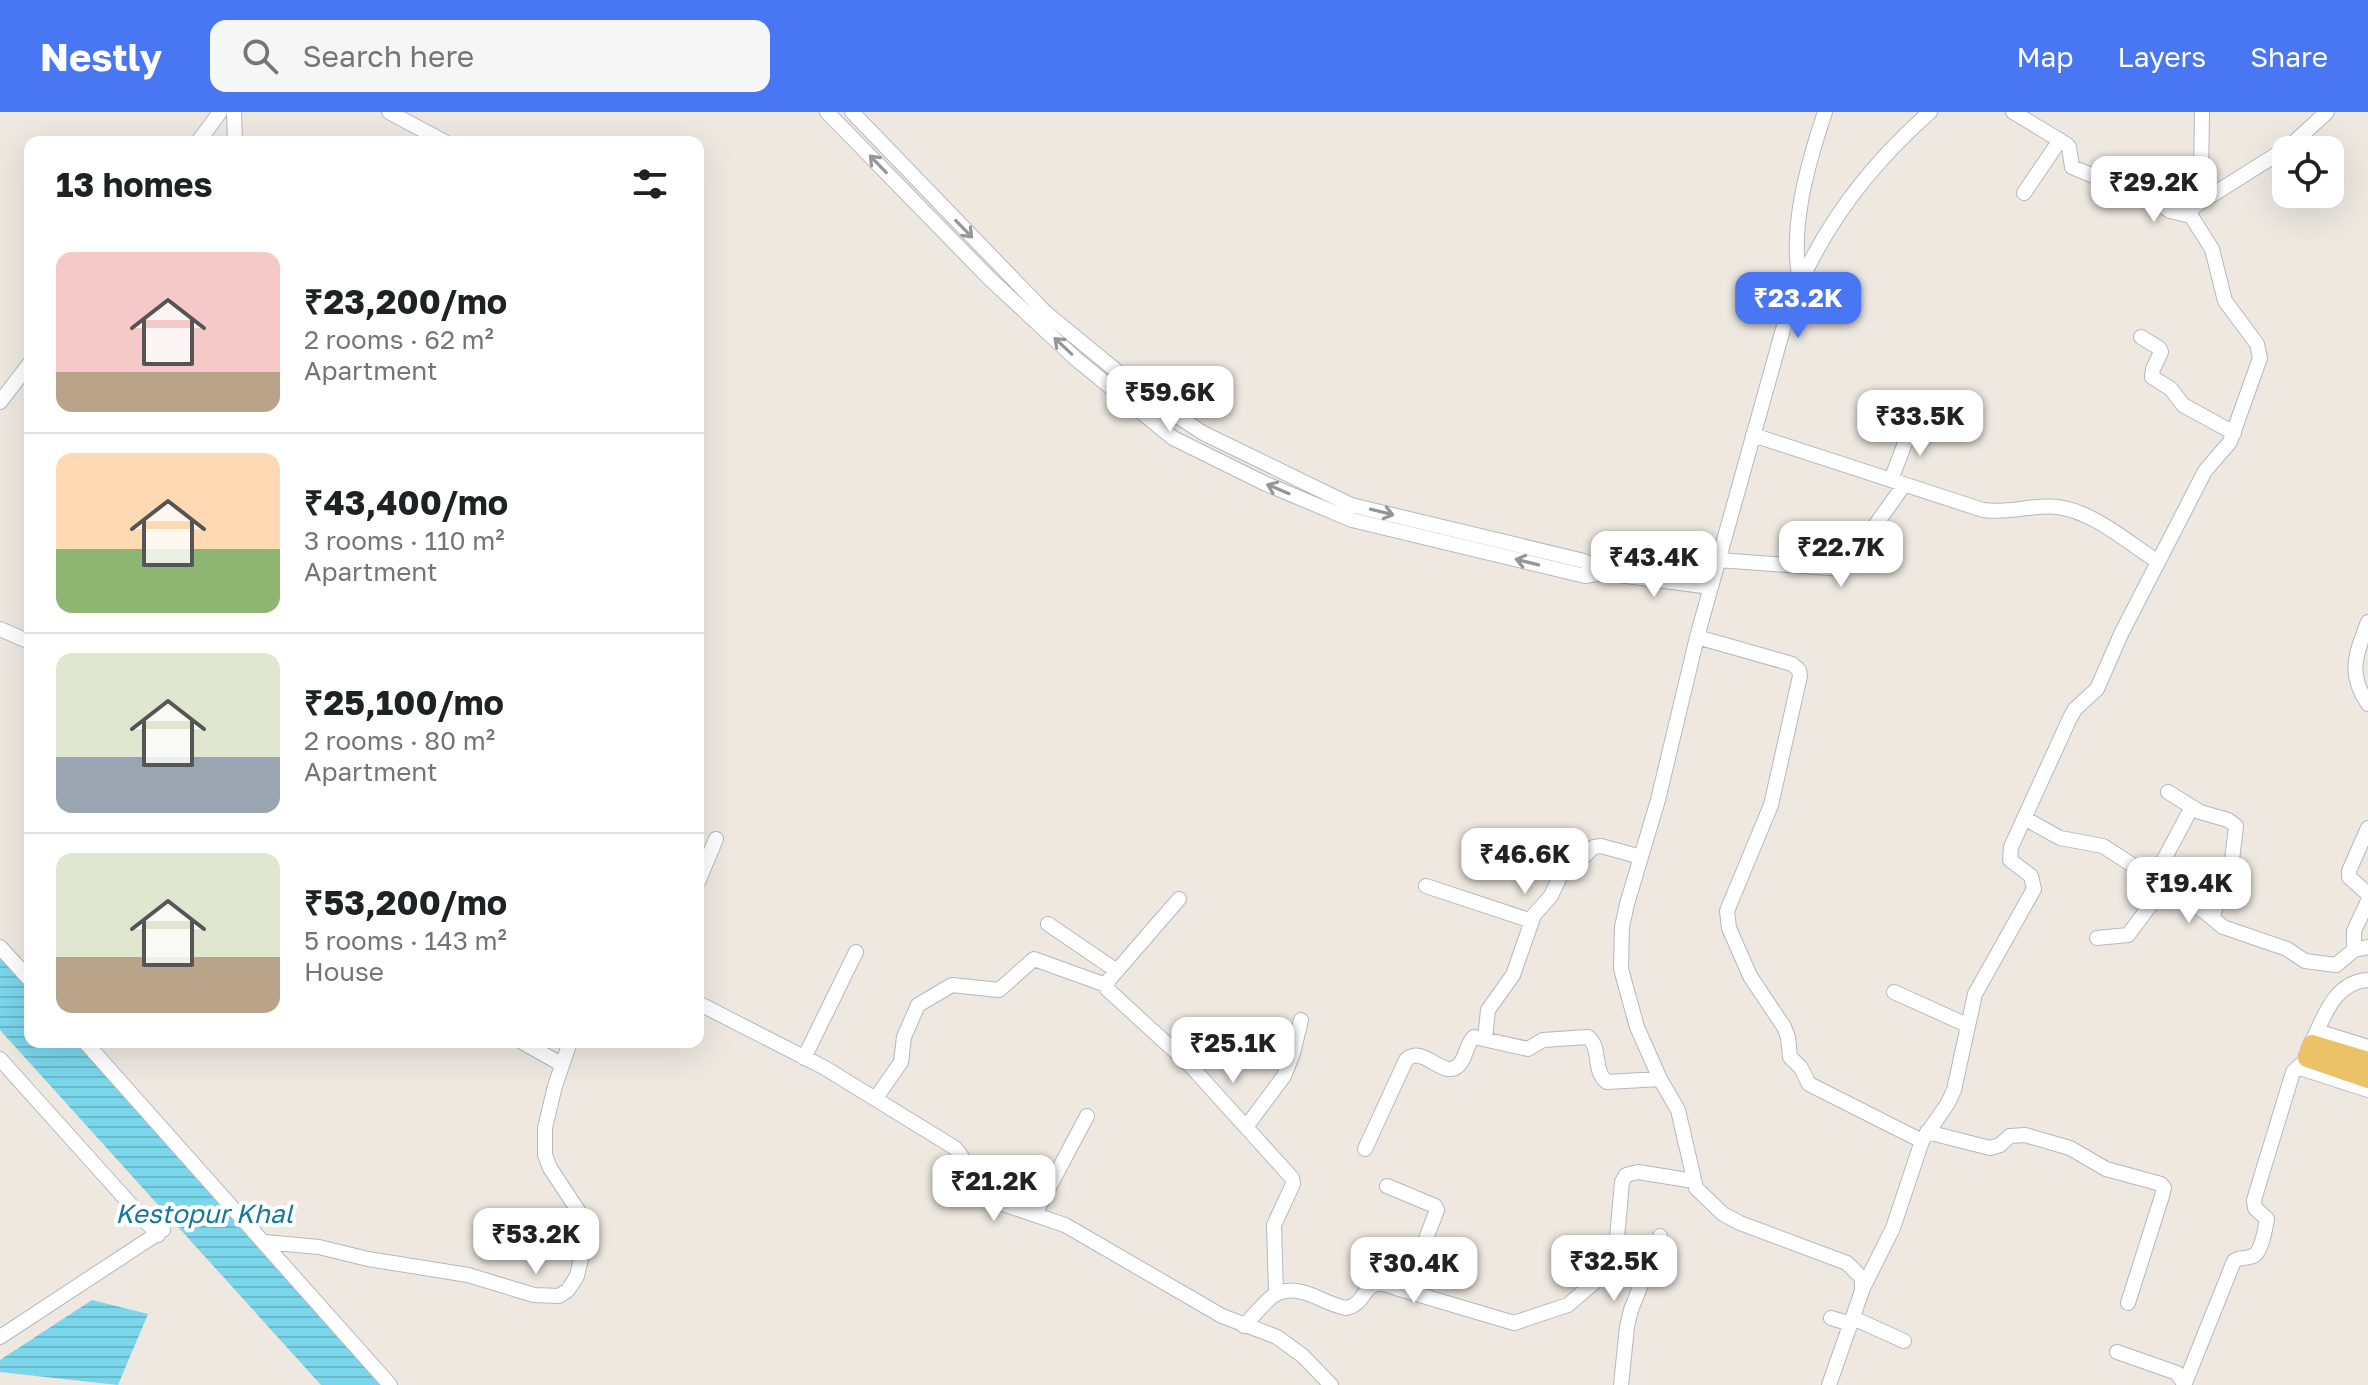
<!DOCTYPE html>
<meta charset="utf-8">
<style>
:root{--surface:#fff;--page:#f6f6f6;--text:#202124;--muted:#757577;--line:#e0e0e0;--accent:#4977f3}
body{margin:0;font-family:"Golos Text",sans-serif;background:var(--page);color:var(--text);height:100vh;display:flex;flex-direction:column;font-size:30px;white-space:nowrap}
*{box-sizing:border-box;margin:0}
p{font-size:26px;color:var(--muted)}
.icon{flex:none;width:44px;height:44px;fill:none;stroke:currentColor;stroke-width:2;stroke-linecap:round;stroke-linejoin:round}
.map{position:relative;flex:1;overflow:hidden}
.panel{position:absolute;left:24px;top:24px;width:680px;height:912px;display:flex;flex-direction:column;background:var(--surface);border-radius:16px;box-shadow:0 8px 32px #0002}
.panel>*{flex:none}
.buttons{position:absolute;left:2272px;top:24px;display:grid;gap:16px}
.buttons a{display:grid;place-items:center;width:72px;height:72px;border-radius:16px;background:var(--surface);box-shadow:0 8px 32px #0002;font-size:40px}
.price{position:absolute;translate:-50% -68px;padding:0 18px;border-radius:16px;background:#fff;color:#222;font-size:26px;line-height:52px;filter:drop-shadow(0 2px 4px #0008)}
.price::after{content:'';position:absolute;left:50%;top:48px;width:24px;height:18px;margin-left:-12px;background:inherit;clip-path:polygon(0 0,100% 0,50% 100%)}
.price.selected{background:var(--accent);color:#fff}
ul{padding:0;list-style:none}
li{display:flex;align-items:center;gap:24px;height:200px;padding:0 32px}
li+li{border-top:2px solid var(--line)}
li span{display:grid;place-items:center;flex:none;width:224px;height:160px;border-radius:16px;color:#555}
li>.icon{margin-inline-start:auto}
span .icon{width:96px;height:96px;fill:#fffc;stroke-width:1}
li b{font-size:34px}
h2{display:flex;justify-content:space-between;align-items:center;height:96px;padding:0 32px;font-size:34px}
header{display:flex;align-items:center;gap:48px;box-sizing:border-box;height:112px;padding:0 40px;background:var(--accent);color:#fff}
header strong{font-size:38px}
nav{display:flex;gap:44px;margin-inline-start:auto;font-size:28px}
.search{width:560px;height:72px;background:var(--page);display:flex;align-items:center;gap:20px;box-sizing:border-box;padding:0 28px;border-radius:16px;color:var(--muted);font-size:30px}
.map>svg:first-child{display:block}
.water{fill:url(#water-rules)}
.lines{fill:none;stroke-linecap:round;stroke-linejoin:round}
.minor-casing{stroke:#b4b8c0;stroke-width:16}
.major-casing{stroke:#c9c9c9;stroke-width:20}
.minor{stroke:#fff;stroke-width:14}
.major{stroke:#ecc268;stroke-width:18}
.oneway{stroke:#969696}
.labels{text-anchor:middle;stroke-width:8;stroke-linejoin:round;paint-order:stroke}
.water-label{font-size:26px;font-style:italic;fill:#13799c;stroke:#fff}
</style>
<header>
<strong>Nestly</strong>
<div class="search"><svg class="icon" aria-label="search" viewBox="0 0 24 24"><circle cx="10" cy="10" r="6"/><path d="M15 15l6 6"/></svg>Search here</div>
<nav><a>Map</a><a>Layers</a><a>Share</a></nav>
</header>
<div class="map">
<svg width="2368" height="1273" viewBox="0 0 2368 1273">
<defs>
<pattern id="water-rules" width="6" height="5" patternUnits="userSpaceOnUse" patternTransform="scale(2)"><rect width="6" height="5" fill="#7ad6eb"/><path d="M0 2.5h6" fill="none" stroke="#6ab8ca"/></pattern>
</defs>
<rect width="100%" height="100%" fill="#eee8e1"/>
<path class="water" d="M0 833 30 866V930H88L398 1273H321L0 918Z
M92 1188 148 1202 118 1273 0 1260V1248Z"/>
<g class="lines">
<defs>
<path id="minor" d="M234 0 235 30
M389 0 445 30
M827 0 990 167 1076 247 1173 326 1264 371 1352 408 1585 464 1603 461 1711 475
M852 0 1046 201 1147 284 1203 321 1351 393 1584 449 1603 461
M2013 0 2066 32 2069 35 2072 55 2094 64
M198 30 220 0
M2136 75 2170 99 2191 104
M2024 81 2060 28
M2190 97 2290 34 2327 0
M1800 169C1789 116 1808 51 1825 0
M2141 225 2159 236 2161 240 2153 257 2152 265 2171 277 2183 293 2234 321
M0 290 30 251
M1753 323 1983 398C2009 402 2033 392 2058 395 2094 400 2127 430 2157 449
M1891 368 1913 310
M1718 448 1844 457 1904 373
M2368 510C2356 542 2347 561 2368 592
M0 517 30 530
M1697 525 1792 552 1799 558 1800 564 1771 693 1727 799 1729 816 1750 864 1784 915 1788 925 1790 945 1801 956 1809 972 1922 1029
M2168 680 2200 700 2228 708 2236 714 2232 748 2212 806
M2024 706 2060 726 2103 734 2205 800 2223 815 2287 837 2305 849 2336 853 2354 838 2368 835
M2368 716 2349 759V765L2368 782
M2153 768 2192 695
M698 770 716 727
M1426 774 1532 809
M1179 787 1108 869 1107 877 1189 952 1292 1066 1293 1072 1274 1113 1276 1181
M1048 812 1117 859
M2097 826 2128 823 2163 776
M0 835 30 868
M2354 838V819L2368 789
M1894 880 1967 913
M698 891 825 956 955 1036C969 1051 973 1071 985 1086L1065 1113 1222 1204 1277 1225 1303 1244 1331 1273
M2317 919 2368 935
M1485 927 1488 898 1513 863 1534 803 1551 784 1564 756 1579 749 1594 735 1601 734 1641 745
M85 930 390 1273
M522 930 561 952
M2311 932C2324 905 2334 870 2368 868
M804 946 856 840
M0 947 158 1123
M2300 956 2368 978
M876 986 901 950 904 925 918 893 952 873 999 878 1034 847 1106 873
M1246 1015 1284 964 1293 941 1301 908
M1927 1020 1990 1036 2000 1033 2010 1024 2025 1023 2070 1036 2106 1057 2161 1072 2164 1076 2162 1084 2128 1191
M1365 1037 1406 948C1423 931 1443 969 1459 953 1466 946 1466 932 1474 925L1528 937 1543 928 1588 925C1602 936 1592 959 1607 970L1660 967
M1035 1102 1087 1004
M265 1130 319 1135 368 1147 468 1163 534 1183 559 1184 568 1178 577 1164 584 1133V1117L579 1100 550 1056 545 1043V1016L555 974 570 930
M1403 1178 1514 1211 1568 1193 1611 1156 1615 1148 1622 1070 1626 1063 1638 1060 1694 1069
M1862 1178 1893 1116 1922 1029 1948 991 1954 978 1975 882 2034 777 2031 764 2010 748 2011 735 2070 606 2075 597 2097 577 2121 522 2205 359 2230 330 2260 246 2257 232 2225 189 2212 137 2191 104 2192 90 2201 64 2202 0
M1831 1206 1851 1212
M1853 1206 1904 1229
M1244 1214C1269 1188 1276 1168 1314 1184 1325 1189 1335 1194 1346 1196 1364 1193 1363 1174 1377 1172 1385 1170 1395 1177 1403 1178L1408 1173 1437 1098 1435 1094 1387 1074
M0 1225 163 1118
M2117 1240 2177 1261 2185 1273
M2185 1271 2234 1149C2240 1145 2245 1147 2253 1144 2262 1140 2265 1117 2267 1107L2255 1096 2254 1088 2293 960 2307 947
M1621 1273 1627 1215 1631 1198 1660 1124
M1829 1273 1862 1179V1166L1847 1151 1740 1111 1723 1102 1696 1076 1678 998 1660 967 1637 915 1621 857 1622 815 1627 792 1658 688 1697 525 1787 203C1816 124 1866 56 1930 0"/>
<path id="major" d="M2368 949 2312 932 2307 946 2368 967"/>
</defs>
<use href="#minor" class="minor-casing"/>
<use href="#major" class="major-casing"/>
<use href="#minor" class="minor"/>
<use href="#major" class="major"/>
</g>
<defs><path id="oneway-shaft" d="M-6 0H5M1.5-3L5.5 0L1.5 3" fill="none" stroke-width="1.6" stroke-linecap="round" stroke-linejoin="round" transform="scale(2)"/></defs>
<g class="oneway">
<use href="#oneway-shaft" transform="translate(878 52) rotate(-134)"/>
<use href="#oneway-shaft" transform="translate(964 117) rotate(46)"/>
<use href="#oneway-shaft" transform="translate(1063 234) rotate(-137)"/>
<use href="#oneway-shaft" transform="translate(1278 377) rotate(-157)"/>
<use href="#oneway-shaft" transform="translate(1382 400) rotate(14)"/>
<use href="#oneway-shaft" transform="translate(1527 450) rotate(-166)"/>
</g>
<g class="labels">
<g class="water-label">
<text x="204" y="1111">Kestopur Khal</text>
</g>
</g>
</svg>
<div class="buttons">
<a><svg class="icon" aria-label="locate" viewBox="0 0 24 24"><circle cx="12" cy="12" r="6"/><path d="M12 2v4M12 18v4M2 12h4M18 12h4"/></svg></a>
</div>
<b class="price" style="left:2154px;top:112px">₹29.2K</b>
<b class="price selected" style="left:1798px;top:228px">₹23.2K</b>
<b class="price" style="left:1170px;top:322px">₹59.6K</b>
<b class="price" style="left:1920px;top:346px">₹33.5K</b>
<b class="price" style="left:1841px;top:477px">₹22.7K</b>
<b class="price" style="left:1654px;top:487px">₹43.4K</b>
<b class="price" style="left:1525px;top:784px">₹46.6K</b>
<b class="price" style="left:2189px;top:813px">₹19.4K</b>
<b class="price" style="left:1233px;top:973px">₹25.1K</b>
<b class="price" style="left:994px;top:1111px">₹21.2K</b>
<b class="price" style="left:536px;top:1164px">₹53.2K</b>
<b class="price" style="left:1614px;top:1191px">₹32.5K</b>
<b class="price" style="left:1414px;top:1193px">₹30.4K</b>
<section class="panel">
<h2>13 homes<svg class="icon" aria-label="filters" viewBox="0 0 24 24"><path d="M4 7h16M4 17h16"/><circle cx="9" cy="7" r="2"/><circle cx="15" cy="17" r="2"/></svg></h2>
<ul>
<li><span style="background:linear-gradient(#f6c9c9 75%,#b9a48a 0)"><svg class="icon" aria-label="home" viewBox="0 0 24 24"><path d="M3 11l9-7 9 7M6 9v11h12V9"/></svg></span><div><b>₹23,200/mo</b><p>2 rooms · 62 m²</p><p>Apartment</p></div></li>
<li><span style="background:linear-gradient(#ffd9b3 60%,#8fb573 0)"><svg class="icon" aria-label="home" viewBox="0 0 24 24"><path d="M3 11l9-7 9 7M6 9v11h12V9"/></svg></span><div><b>₹43,400/mo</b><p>3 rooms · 110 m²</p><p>Apartment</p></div></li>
<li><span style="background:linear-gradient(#dfe7d0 65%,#9aa5b1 0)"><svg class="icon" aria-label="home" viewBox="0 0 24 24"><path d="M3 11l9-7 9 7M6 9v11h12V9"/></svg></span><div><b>₹25,100/mo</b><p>2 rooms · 80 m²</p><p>Apartment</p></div></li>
<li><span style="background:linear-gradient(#dfe7d0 65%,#b9a48a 0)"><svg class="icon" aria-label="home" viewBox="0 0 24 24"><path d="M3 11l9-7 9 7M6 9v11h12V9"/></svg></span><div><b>₹53,200/mo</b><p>5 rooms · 143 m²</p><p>House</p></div></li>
</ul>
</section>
</div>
